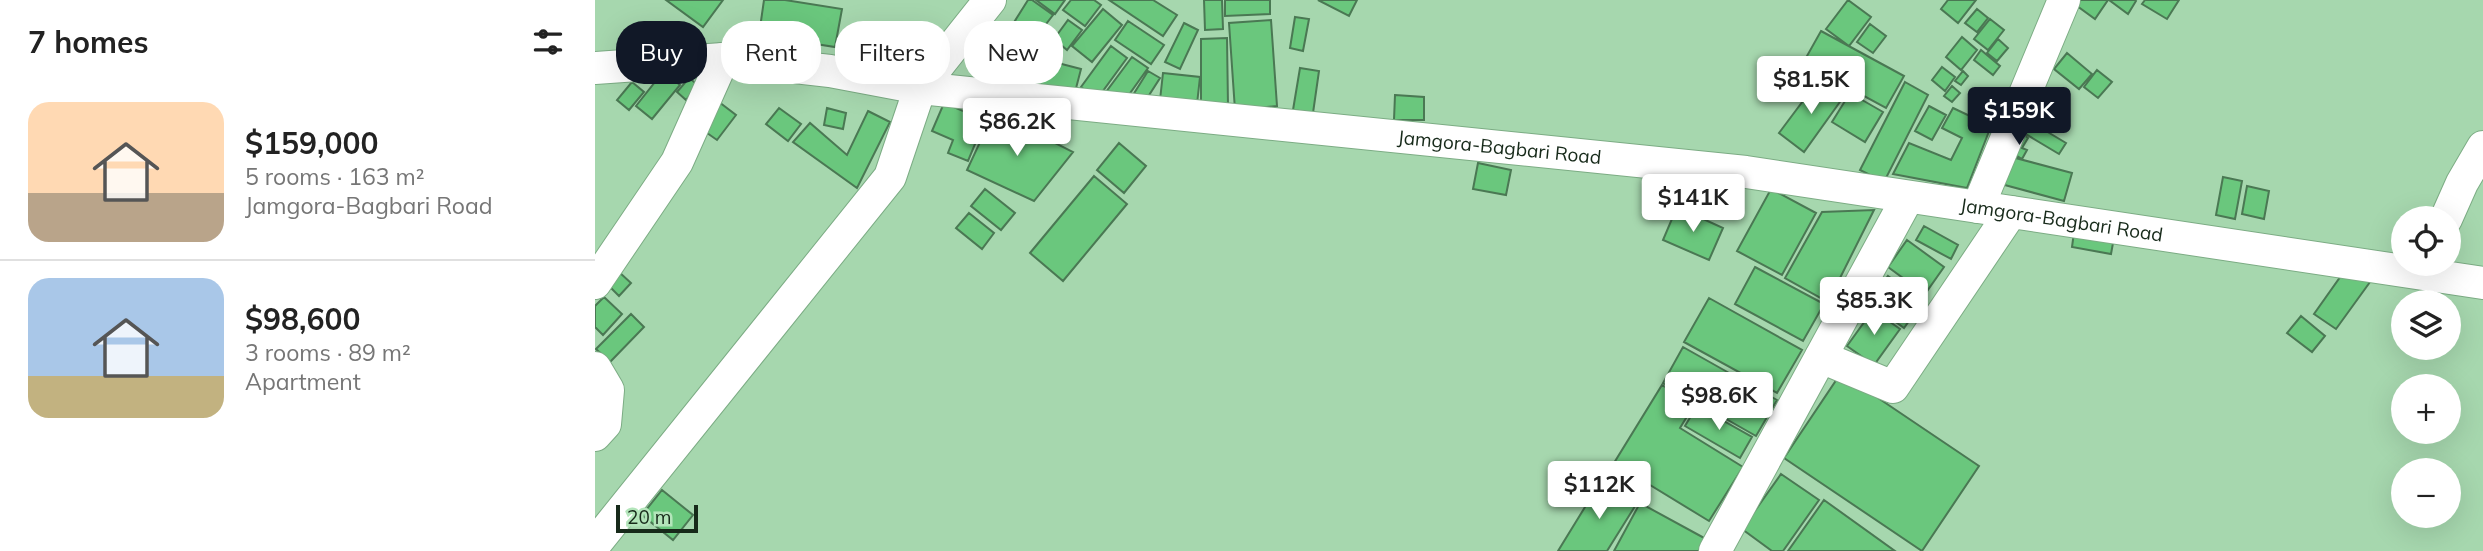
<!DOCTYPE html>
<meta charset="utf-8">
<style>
:root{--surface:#fff;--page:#f6f6f6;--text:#222;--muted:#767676;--line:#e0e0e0;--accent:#111827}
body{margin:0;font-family:Mulish,sans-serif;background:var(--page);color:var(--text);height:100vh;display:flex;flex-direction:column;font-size:26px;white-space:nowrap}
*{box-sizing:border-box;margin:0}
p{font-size:23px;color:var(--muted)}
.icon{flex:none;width:38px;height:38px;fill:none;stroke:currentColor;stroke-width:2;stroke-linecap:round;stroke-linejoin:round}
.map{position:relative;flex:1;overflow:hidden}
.side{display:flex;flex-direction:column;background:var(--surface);width:595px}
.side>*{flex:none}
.banner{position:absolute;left:21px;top:21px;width:665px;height:63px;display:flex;gap:14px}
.fabs{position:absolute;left:1796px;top:206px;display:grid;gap:14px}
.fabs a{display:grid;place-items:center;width:70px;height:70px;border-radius:50%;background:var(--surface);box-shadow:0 7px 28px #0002;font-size:35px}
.scale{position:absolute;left:21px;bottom:18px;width:82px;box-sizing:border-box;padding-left:7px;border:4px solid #172a1a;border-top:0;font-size:19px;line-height:24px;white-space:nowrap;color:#172a1a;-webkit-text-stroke:5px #b3e5ba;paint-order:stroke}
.price{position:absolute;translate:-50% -60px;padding:0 16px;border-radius:7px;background:#fff;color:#222;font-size:23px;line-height:46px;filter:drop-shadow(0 2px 4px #0008)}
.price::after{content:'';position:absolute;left:50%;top:42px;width:21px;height:16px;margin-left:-10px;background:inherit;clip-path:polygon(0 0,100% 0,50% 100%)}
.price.on{background:var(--accent);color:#fff}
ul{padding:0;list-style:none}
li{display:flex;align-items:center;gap:21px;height:175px;padding:0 28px}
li+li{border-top:2px solid var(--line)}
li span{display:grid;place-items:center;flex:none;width:196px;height:140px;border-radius:21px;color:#555}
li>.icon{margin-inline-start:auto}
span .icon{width:84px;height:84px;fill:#fffc;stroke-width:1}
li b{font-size:30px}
h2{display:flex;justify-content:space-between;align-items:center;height:84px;padding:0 28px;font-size:30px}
.chip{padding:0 24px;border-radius:28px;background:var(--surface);box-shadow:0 7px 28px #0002;font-size:24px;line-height:63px}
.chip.on{background:var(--accent);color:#fff}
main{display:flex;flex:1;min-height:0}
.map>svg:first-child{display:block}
.building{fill:#6ac77d;stroke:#4a7853;stroke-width:2}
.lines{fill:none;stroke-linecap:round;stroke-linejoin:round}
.minor-casing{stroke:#7cac84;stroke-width:34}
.minor{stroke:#fff;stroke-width:32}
.labels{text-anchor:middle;stroke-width:5;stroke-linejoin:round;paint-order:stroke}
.street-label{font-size:19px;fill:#172a1a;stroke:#b3e5ba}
</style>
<main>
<section class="side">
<h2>7 homes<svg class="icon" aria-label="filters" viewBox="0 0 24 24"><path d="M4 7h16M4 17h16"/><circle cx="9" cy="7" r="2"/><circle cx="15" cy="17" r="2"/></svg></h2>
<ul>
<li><span style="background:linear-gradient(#ffd9b3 65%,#b9a48a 0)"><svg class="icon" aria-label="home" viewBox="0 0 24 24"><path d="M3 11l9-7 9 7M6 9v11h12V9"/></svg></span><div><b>$159,000</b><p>5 rooms · 163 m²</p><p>Jamgora-Bagbari Road</p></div></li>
<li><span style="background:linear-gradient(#a9c7e8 70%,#c2b280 0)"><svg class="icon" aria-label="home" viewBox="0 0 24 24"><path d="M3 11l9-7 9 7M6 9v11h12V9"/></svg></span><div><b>$98,600</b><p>3 rooms · 89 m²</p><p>Apartment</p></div></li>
</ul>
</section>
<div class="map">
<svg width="1888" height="551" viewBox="0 0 1888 551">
<rect width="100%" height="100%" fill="#a6d7ae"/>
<path class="building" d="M71 0H128L108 27Z
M169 0H190L247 9 240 47 164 35Z
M433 0H437L458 15 428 54 486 69 479 96 388 72Z
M441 0H470L460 14Z
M476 0H499L506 5 490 26 468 10Z
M514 0H558L582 15 568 36Z
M609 0H627L628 29 610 30Z
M630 0H675V14L630 16Z
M723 0H762L754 16Z
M1253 0 1276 17 1254 46 1231 29Z
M1353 0H1381L1363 23 1346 9Z
M1480 0H1513L1500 19 1478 3Z
M1514 0H1540L1541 1 1533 14Z
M1550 0H1584L1572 19 1547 4Z
M508 9 527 25 497 62 477 46Z
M1382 9 1393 18 1382 32 1370 23Z
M700 17 714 19 708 51 695 48Z
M1395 19 1409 30 1393 50 1379 39Z
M473 20 487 30 472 50 459 39Z
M676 20 682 106 640 110 634 23Z
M533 21 569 45 556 64 520 40Z
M589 23 603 30 585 69 570 62Z
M1275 24 1291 36 1278 53 1262 42Z
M1226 31 1309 76 1291 108 1208 63Z
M1367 37 1382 50 1366 70 1351 57Z
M632 38 633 106H606V39Z
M1403 39 1413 48 1402 61 1392 53Z
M516 46 532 58 502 99 486 87Z
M1386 50 1405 66 1398 75 1379 60Z
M1472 53 1497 74 1484 89 1459 69Z
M537 57 553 68 528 103 508 96Z
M1347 67 1360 77 1350 91 1337 80Z
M705 68 724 71 718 113 698 110Z
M1208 69 1221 78 1209 94 1196 84Z
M1502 70 1517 82 1503 98 1489 87Z
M553 71 565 78 549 103 538 95Z
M1368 71 1373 76 1366 85 1360 81Z
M68 72 85 85 57 119 41 106Z
M568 73 605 77 602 104 565 100Z
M94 78 103 85 91 100 82 92Z
M1223 81 1247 99 1209 152 1184 133Z
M37 82 49 92 34 110 22 100Z
M1310 82 1333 95 1289 182 1265 170Z
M1357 86 1365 93 1357 102 1349 96Z
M1255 93 1288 112 1270 142 1237 122Z
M800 95 829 97V120H799Z
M124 102 141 115 122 140 105 128Z
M349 103 390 120 373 161 353 153 358 140 337 131Z
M1334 106 1351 115 1337 140 1320 131Z
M184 108 206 124 193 141 171 124Z
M232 108 251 113 248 129 229 125Z
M1358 108 1396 126 1372 188 1298 174 1314 143 1356 160 1367 138 1347 128Z
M273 111 295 122 262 188 198 142 215 123 252 155Z
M399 112 478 152 439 201 372 170Z
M1431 119 1471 143 1464 154 1424 130Z
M1426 133 1433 138 1427 148 1432 150 1427 159 1414 151Z
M524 143 551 166 529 193 502 170Z
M1413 156 1477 173 1469 201 1406 184Z
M883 163 916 170 911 195 878 189Z
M499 176 532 204 468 281 435 253Z
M1628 177 1647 181 1640 219 1621 215Z
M1652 186 1674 191 1669 219 1647 214Z
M390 189 420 213 406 230 376 206Z
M1176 189 1221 213 1187 275 1142 251Z
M1082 207 1128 228 1114 260 1068 240Z
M1279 210 1233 302 1190 278 1227 212Z
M374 213 399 233 387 249 361 228Z
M1480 225 1520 232 1516 254 1477 247Z
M1329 226 1363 245 1356 259 1321 240Z
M1312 240 1349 267 1330 294 1293 267Z
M1753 266 1775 282 1741 329 1719 314Z
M1160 267 1229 304 1208 341 1140 304Z
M24 272 36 283 24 296 12 284Z
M1293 276 1328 301 1309 328 1274 302Z
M9 297 27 314 8 335 0 327V306Z
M1114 298 1207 350 1182 393 1089 342Z
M1278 310 1305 329 1279 365 1252 346Z
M36 314 49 327 15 362 1 349Z
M1706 316 1730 336 1717 352 1692 333Z
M1088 347 1182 400 1161 436 1068 383Z
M1246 373 1384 466 1327 551 1189 458Z
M1067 385 1099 405 1085 428 1148 467 1114 521 1019 463Z
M1102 406 1157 437 1145 458 1090 426Z
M1186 474 1224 500 1188 551H1177L1147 529Z
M1006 481 1042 503 1012 551H963Z
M67 490 98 515 78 540 47 515Z
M1229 500 1300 551H1193Z
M1045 503 1111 539 1104 551H1019Z"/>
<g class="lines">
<defs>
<g id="minor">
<path id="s1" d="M0 68 128 59 235 71 325 88 1151 172 1888 283"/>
<path d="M1383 207 1469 0"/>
<path d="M1851 219 1867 183 1888 147"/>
<path d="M0 283 82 162 128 59"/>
<path d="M1226 357 1298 387 1416 212"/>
<path d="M0 368 13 390 10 424 0 435"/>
<path d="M0 544 295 177 325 88 395 0"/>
<path d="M1120 551 1313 197"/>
</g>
</defs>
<use href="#minor" class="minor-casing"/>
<use href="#minor" class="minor"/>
</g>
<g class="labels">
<g class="street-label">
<text dy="7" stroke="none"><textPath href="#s1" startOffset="910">Jamgora-Bagbari Road</textPath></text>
<text dy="7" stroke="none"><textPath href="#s1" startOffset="1477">Jamgora-Bagbari Road</textPath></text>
</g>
</g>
</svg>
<div class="fabs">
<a><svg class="icon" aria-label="locate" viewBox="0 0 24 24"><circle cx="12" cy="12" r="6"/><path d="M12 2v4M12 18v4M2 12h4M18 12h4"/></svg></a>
<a><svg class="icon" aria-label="layers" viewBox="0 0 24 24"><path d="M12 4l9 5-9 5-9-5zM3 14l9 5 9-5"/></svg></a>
<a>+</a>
<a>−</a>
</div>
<div class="scale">20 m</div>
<b class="price" style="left:1216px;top:116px">$81.5K</b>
<b class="price on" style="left:1424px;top:147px">$159K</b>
<b class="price" style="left:422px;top:158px">$86.2K</b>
<b class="price" style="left:1098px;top:234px">$141K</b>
<b class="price" style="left:1279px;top:337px">$85.3K</b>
<b class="price" style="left:1124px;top:432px">$98.6K</b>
<b class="price" style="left:1004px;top:521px">$112K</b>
<div class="banner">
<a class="chip on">Buy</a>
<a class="chip">Rent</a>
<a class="chip">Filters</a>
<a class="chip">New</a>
</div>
</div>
</main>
